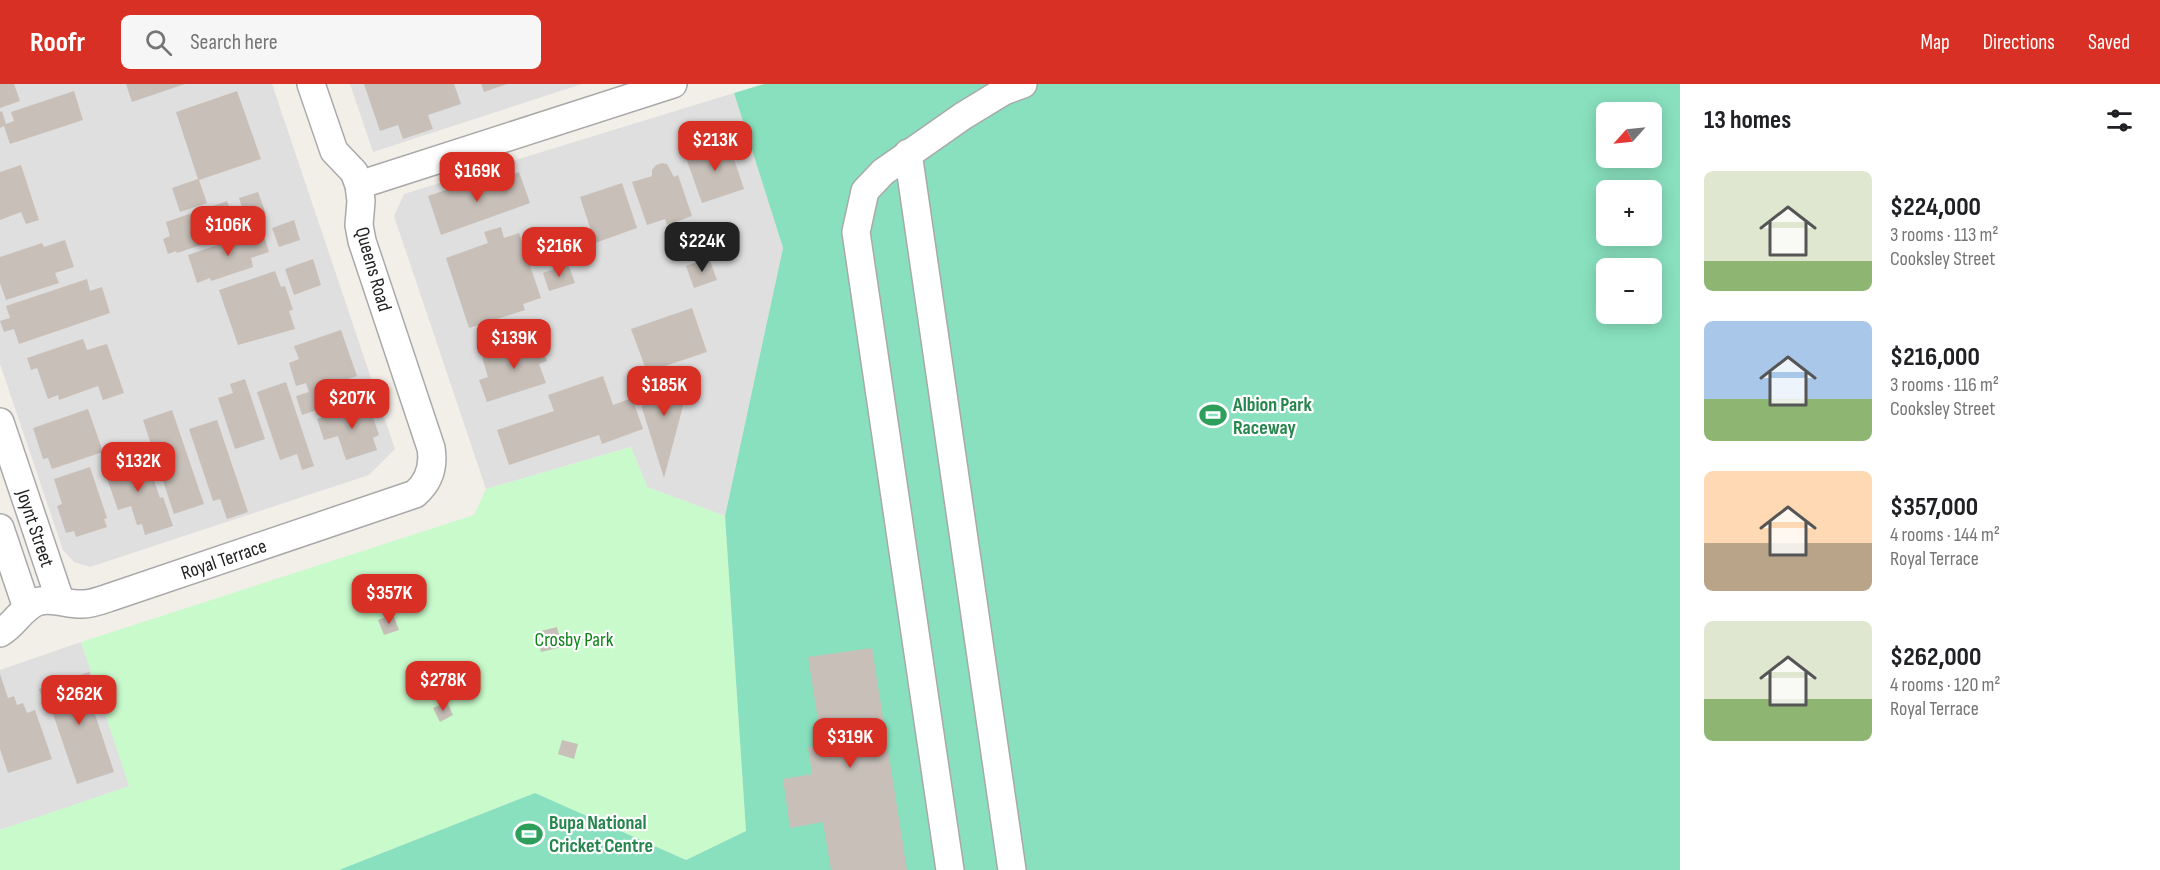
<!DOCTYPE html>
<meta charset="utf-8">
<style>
:root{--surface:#fff;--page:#f6f6f6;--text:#202124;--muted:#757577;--accent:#d93025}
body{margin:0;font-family:"Sofia Sans Condensed",sans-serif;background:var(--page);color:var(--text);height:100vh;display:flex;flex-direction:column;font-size:22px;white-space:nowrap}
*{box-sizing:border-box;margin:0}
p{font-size:20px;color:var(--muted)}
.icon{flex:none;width:33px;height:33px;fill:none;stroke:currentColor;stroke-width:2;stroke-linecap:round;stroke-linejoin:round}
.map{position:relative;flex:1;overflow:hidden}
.details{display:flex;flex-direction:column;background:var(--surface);width:480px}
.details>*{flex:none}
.needle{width:39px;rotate:243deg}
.tools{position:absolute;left:1596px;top:18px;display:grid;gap:12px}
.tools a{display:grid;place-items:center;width:66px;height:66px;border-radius:9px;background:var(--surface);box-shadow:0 3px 15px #0003;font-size:30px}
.price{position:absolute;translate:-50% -51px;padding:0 14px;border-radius:12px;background:var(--accent);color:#fff;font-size:20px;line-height:39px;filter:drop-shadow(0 2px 3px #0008)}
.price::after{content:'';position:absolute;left:50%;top:36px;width:18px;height:14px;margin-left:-9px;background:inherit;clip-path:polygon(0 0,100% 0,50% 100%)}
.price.active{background:#222;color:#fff}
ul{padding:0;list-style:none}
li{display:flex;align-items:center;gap:18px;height:150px;padding:0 24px}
li span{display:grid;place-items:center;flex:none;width:168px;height:120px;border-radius:9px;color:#555}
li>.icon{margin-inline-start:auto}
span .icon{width:72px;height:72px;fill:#fffc;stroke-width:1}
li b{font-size:26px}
h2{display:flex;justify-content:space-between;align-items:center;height:72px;padding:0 24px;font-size:26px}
header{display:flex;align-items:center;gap:36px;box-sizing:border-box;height:84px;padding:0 30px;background:var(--accent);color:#fff}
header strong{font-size:28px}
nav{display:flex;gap:33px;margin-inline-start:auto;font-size:21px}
.search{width:420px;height:54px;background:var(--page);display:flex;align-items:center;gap:15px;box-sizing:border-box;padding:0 21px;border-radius:9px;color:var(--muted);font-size:22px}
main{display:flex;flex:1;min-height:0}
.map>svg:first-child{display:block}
.residential{fill:#e0dfdf}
.park{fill:#c8facc}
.pitch{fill:#88e0be;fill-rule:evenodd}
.building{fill:#c7bfb8}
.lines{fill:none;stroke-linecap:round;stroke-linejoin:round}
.minor-casing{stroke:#a9a9a9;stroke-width:30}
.minor{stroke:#fff;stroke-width:27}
.labels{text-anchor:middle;stroke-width:4.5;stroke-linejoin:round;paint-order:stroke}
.street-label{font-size:20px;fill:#222;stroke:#fff}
.leisure-label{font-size:20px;font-weight:bold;fill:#27864d;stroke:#fff;text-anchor:start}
.park-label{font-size:20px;fill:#0c8416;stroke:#fff}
</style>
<header>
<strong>Roofr</strong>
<div class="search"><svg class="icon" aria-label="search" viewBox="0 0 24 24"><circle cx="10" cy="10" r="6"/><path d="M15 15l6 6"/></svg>Search here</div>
<nav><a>Map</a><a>Directions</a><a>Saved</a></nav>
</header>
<main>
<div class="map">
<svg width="1680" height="786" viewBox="0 0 1680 786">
<rect width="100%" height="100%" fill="#f2efe9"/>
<path class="residential" d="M0 0H272L395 365 369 391 90 483 74 478 63 466 0 280Z
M350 0H582L373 68Z
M734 9 783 164 725 432 647 403 631 363 486 405 394 132 404 110Z
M81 558 130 702 0 746V586Z"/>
<path class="park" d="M631 363 647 403 725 432 746 747 686 776 535 709 339 786H0V746L129 702 81 558 474 431 486 405Z"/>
<path class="pitch" d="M764 0H1680V786H339L535 709 686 776 746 747 725 432 783 164 734 9ZM1606 28H1652V74H1606ZM1606 106H1652V152H1606ZM1606 184H1652V230H1606Z"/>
<path class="building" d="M0 0H14L20 17 0 24Z
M126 0H185L132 18Z
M364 0H454L461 20 428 31 433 45 403 55 398 41 380 47Z
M481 0H507L484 8Z
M74 7 83 36 10 60 4 42 0 44V28L2 27 6 40 14 37 11 28Z
M237 7 261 75 199 96 207 119 180 128 172 104 198 95 176 28Z
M724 58 725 64 730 63 744 105 702 119 685 71Z
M662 79 667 80 674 93 678 91 692 132 667 141 665 135 647 141 632 98 652 92V86L656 81Z
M21 81 39 136 26 140 21 128 0 136V88Z
M519 88 530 119 441 151 428 112 464 100 467 106Z
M622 99 637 144 595 159 580 113Z
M258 108 266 130 246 136 239 114Z
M227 117 235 139 215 146 218 153 212 155 213 157 177 169 176 167 168 170 163 155 170 152 166 138Z
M294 136 300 156 279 163 272 144Z
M501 143 504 154 519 149 541 214 523 220 525 226 469 244 446 174 488 159 484 148Z
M262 146 269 168 251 174 253 183 211 197 210 194 197 199 188 171Z
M65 156 74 183 55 189 59 199 6 216 0 199V173L42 159 44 163Z
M709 174 717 196 694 204 686 182Z
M313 175 321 201 294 211 285 185Z
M568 180 575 199 549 207 543 189Z
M275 187 281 203 285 202 293 226 289 227 295 245 238 261 219 206Z
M87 195 90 207 102 203 110 229 19 260 14 245 4 248 0 237 10 234 6 222Z
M692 224 707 268 647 288 631 245Z
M341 246 357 292 317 305 323 324 302 331 296 312 309 308 306 299 296 302 289 279 299 275 294 262Z
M538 252 547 277 539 280 546 299 487 318 479 296 488 293 482 273Z
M83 255 87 266 107 260 124 309 103 316 98 302 59 316 58 311 48 315 37 284 31 286 27 274Z
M603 292 613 321 632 314 643 345 602 360 599 351 509 381 497 346 554 327 548 311Z
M245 295 265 355 235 365 218 314 233 309 230 300Z
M679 296 689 299 664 394 642 324 646 307Z
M286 298 314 382 302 386 297 370 280 376 257 308Z
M368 318 379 351 373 354 377 366 346 376 338 352 324 356 317 335Z
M88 325 103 368 52 385 48 374 43 375 33 344Z
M172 326 204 420 174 430 143 336Z
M217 336 248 428 227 435 220 415 213 417 189 345Z
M145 369 160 414 163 413 173 442 145 451 142 440 137 441 131 422 118 426 103 383Z
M90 383 107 434 104 435 107 443 76 453 74 447 66 449 57 422 62 420 54 395Z
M393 530 399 546 384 551 378 536Z
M557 543 562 563 541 568 537 548Z
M872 564 907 786H831L823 738 790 744 783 695 812 690 808 663 822 661 808 573Z
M89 588 97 613 90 615 114 688 77 700 52 627 47 629 39 605Z
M0 590 8 614 14 612 17 621 23 619 27 629 35 626 52 675 8 689 0 665Z
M447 618 453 631 440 638 433 624Z
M562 656 578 660 574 675 558 670Z"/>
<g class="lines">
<defs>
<g id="minor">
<path d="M908 69 1012 786"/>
<path d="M359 101 673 0"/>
<path id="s1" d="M0 338 60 516"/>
<path d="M0 444 27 524"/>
<path id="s2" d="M0 549C15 541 23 521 40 517 55 514 69 521 83 520 92 520 102 516 111 513L415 410C429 398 434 382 431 364L362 157 359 141 361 117 359 101 354 88 334 67 311 0"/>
<path d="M950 786 856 148 865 107 883 88 963 32 1004 7 1023 0"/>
</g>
</defs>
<use href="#minor" class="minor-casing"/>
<use href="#minor" class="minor"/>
</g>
<defs>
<symbol id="stadium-bare" viewBox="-9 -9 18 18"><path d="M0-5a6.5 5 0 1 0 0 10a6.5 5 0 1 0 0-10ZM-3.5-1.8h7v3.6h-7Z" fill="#2e9e5b" stroke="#fff" stroke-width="2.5" paint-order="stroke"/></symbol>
</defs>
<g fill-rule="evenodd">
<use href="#stadium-bare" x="1194" y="312" width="38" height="38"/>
<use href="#stadium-bare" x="510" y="731" width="38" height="38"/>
</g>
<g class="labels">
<g class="street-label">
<text transform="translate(374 185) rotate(74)" y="7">Queens Road</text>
<text dy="7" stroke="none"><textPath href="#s1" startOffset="112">Joynt Street</textPath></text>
<text dy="7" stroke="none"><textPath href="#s2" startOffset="243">Royal Terrace</textPath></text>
</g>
<g class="leisure-label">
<text x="1233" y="327">Albion Park<tspan x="1233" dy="23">Raceway</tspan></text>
<text x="549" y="745">Bupa National<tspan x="549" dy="23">Cricket Centre</tspan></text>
</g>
<g class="park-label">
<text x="574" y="562">Crosby Park</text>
</g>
</g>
</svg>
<div class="tools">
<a><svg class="needle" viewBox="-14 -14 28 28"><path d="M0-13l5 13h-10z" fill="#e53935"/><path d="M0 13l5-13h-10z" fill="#757577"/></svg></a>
<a>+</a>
<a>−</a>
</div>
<b class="price" style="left:715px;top:88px">$213K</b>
<b class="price" style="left:477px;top:119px">$169K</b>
<b class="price" style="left:228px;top:173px">$106K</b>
<b class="price active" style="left:702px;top:189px">$224K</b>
<b class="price" style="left:559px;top:194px">$216K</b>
<b class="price" style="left:514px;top:286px">$139K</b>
<b class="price" style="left:664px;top:333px">$185K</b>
<b class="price" style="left:352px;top:346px">$207K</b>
<b class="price" style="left:138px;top:409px">$132K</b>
<b class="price" style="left:389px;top:541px">$357K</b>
<b class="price" style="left:443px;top:628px">$278K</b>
<b class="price" style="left:79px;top:642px">$262K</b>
<b class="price" style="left:850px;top:685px">$319K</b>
</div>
<section class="details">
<h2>13 homes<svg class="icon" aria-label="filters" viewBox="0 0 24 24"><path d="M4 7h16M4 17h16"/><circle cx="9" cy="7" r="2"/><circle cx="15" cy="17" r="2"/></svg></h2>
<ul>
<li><span style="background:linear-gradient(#dfe7d0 75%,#8fb573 0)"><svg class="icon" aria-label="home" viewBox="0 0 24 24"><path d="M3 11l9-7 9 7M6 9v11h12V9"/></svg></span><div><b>$224,000</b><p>3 rooms · 113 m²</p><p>Cooksley Street</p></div></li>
<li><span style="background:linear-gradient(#a9c7e8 65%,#8fb573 0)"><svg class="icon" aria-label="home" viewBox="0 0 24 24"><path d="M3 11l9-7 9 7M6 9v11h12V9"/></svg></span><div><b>$216,000</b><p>3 rooms · 116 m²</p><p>Cooksley Street</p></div></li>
<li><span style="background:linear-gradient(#ffd9b3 60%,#b9a48a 0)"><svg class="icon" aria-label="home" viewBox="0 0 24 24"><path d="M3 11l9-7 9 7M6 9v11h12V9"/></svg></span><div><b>$357,000</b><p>4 rooms · 144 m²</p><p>Royal Terrace</p></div></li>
<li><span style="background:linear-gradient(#dfe7d0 65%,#8fb573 0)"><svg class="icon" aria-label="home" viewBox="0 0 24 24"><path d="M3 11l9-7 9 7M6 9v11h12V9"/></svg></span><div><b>$262,000</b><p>4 rooms · 120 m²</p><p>Royal Terrace</p></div></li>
</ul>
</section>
</main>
